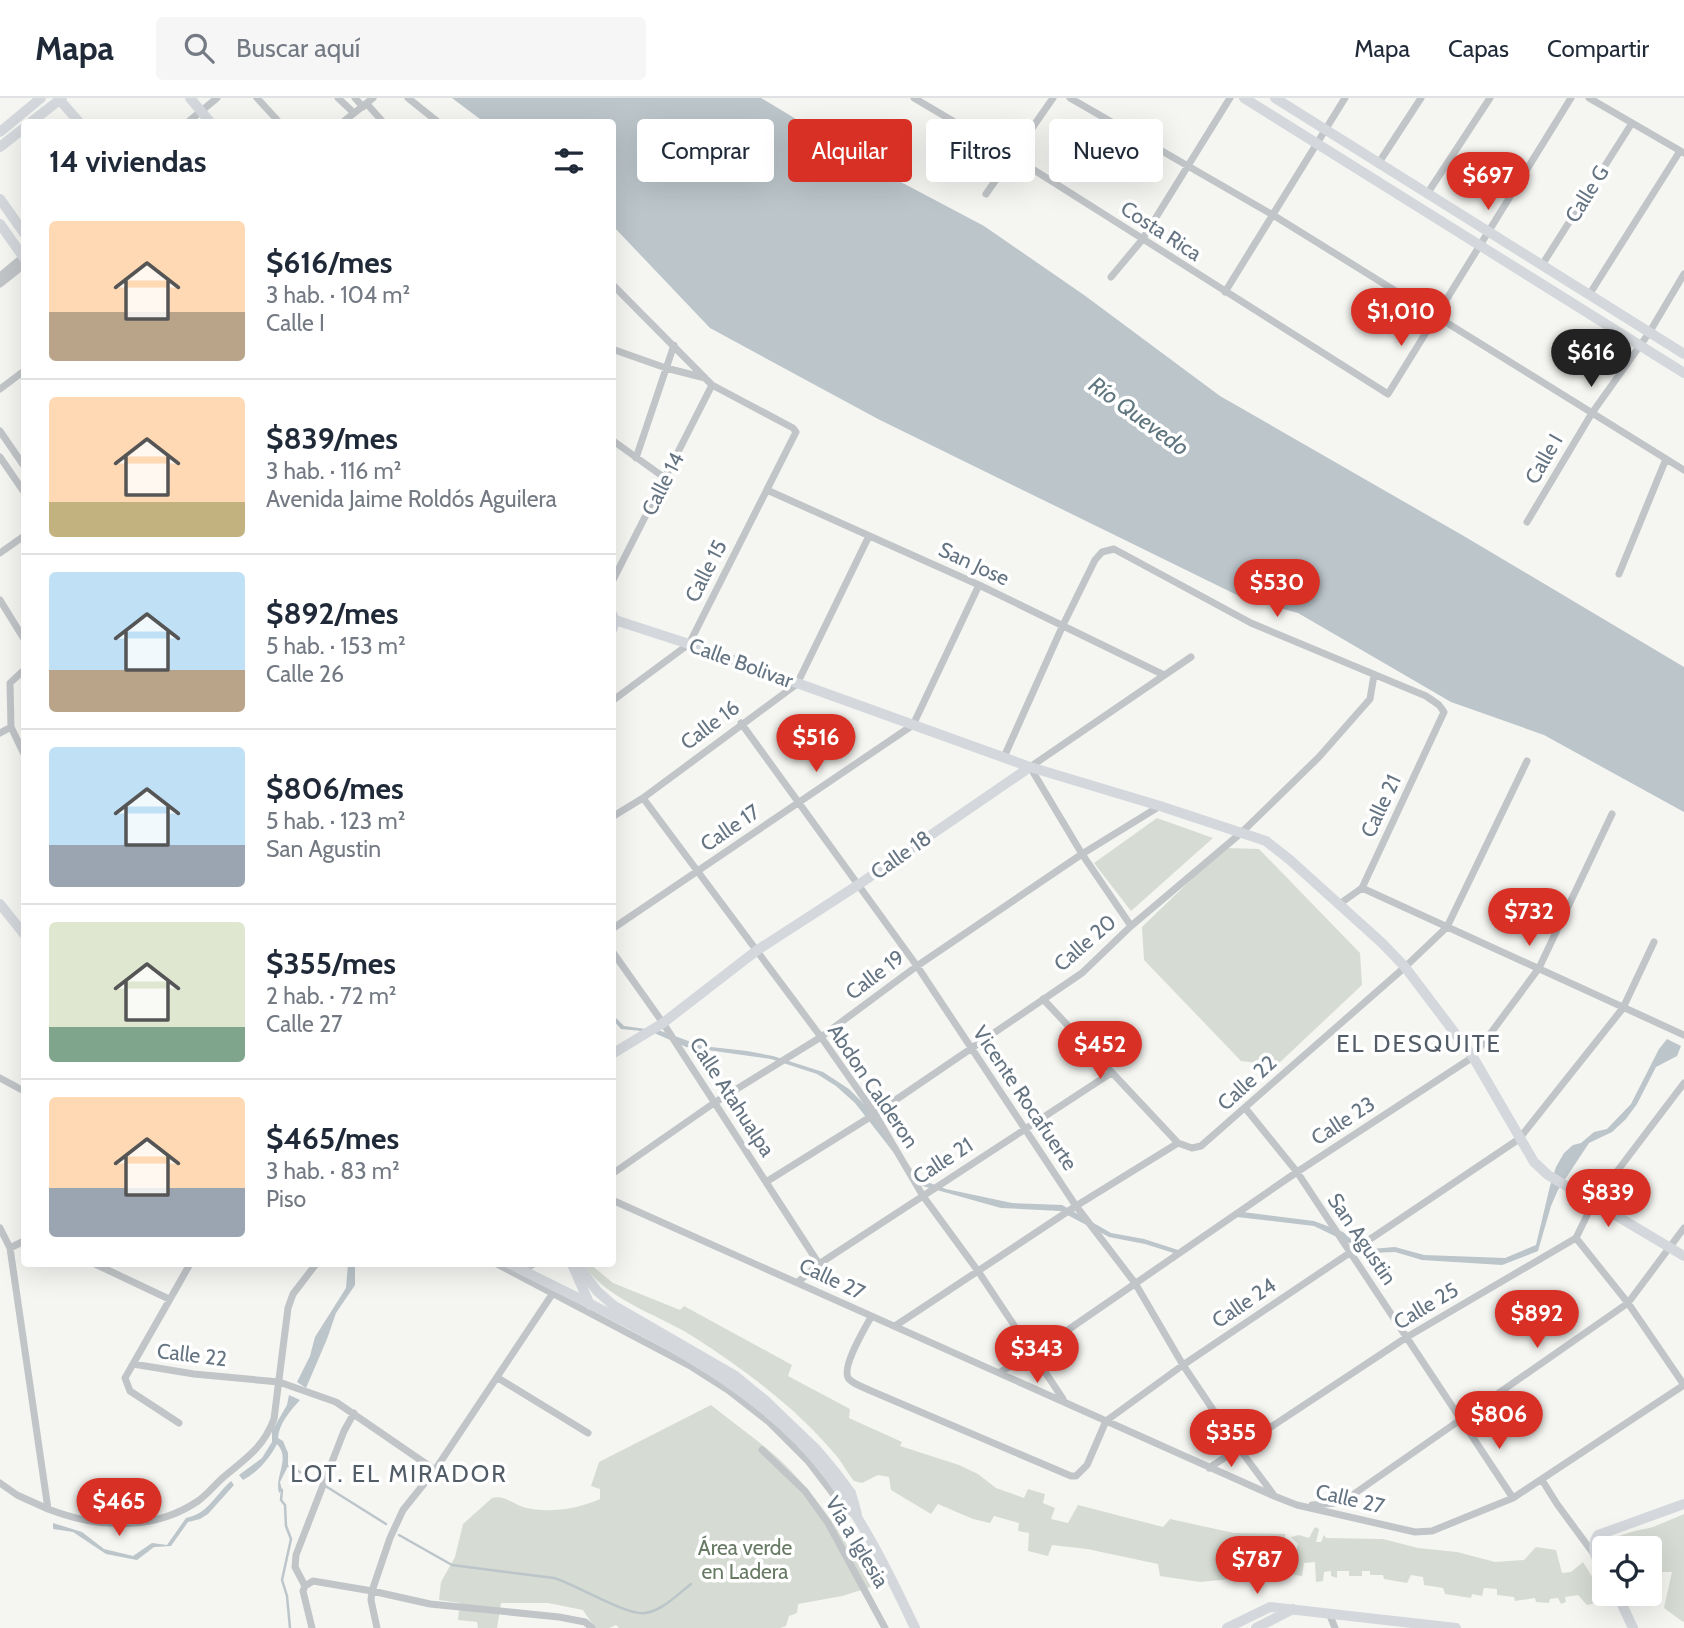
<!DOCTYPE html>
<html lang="es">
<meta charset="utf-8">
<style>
:root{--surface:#fff;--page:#f6f6f7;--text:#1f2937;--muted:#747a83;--line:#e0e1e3;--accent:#d93025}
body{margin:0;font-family:Cabin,sans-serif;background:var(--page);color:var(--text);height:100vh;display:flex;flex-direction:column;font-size:26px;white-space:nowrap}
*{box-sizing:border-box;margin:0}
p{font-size:23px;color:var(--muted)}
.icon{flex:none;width:38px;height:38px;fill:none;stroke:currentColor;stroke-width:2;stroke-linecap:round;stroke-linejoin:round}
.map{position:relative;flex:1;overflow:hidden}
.side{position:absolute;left:21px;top:21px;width:595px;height:1148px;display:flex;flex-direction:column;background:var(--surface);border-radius:7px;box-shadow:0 7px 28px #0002}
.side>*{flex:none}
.banner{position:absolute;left:637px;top:21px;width:665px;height:63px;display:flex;gap:14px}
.controls{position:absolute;left:1592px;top:1438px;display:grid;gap:14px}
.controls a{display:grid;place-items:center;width:70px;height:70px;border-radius:7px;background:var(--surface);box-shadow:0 7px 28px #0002;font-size:35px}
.price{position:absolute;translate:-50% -60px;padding:0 16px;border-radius:24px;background:var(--accent);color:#fff;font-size:23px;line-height:46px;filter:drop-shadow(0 2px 4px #0008)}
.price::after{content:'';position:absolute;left:50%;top:42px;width:21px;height:16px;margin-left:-10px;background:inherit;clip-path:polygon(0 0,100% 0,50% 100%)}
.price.current{background:#222;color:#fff}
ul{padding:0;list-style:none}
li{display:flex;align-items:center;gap:21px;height:175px;padding:0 28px}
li+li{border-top:2px solid var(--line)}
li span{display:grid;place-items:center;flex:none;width:196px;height:140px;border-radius:7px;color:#555}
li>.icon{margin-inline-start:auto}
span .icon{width:84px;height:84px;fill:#fffc;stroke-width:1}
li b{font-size:30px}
h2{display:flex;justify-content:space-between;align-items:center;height:84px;padding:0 28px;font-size:30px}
.tag{padding:0 24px;border-radius:7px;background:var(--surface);box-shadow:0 7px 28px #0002;font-size:24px;line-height:63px}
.tag.current{background:var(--accent);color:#fff}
header{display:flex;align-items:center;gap:42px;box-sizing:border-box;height:98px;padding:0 35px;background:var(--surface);border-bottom:2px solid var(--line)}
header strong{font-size:33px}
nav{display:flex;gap:38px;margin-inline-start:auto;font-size:24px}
.search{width:490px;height:63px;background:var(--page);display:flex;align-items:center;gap:18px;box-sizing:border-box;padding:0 24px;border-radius:7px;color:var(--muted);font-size:26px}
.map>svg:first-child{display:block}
.green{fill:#d6dcd3}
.water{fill:#bbc5ca}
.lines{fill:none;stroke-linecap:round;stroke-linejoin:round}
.stream{stroke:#bbc5ca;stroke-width:2.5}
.street{stroke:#c1c5c8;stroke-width:7}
.secondary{stroke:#d4d8dc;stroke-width:10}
.primary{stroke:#d4d8dc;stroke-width:10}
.labels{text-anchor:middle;stroke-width:7;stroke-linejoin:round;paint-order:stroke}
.street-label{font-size:21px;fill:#657482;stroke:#fff}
.park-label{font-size:21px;fill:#677a64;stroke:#fff}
.water-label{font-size:23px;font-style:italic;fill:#60767f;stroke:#fff}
.quarter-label{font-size:24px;letter-spacing:2px;fill:#535d68;stroke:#fff}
</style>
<header>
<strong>Mapa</strong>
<div class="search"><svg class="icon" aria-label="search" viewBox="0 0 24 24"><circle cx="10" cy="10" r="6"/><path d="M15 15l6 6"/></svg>Buscar aquí</div>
<nav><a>Mapa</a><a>Capas</a><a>Compartir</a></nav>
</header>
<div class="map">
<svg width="1684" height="1530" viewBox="0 0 1684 1530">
<rect width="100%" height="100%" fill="#f5f5f2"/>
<path class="green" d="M1157 720 1213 740 1131 813 1094 765Z
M1224 750 1259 751 1360 855 1362 887 1277 967 1241 963 1144 862 1142 829Z
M583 1166H590L613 1185 680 1212 684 1208 792 1267 788 1278 850 1311 849 1320 902 1344 900 1348 959 1367 978 1376 996 1390 1024 1400 1028 1391 1045 1396 1043 1405 1055 1410 1051 1421 1068 1425 1078 1407 1163 1429 1170 1421 1234 1435 1285 1436V1446L1274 1461 1227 1468 1230 1481 1200 1484 1160 1478 1158 1466 1087 1451 1052 1447 1048 1458 1028 1453 1029 1435 1018 1433 1019 1425 994 1418 990 1425 973 1421 938 1406 931 1416 891 1392 889 1379 878 1377 862 1385 854 1383C848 1376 844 1368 839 1361 800 1313 749 1275 697 1241 659 1216 609 1204 583 1166Z
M711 1307C733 1325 758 1342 779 1361 818 1398 846 1442 871 1489L842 1498 798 1506 797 1515 789 1518 786 1528 780 1530H619L616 1527 609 1530H595L583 1512 548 1505H501L497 1530H478L477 1524 458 1522 460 1505 439 1502 441 1484 455 1459 463 1426 492 1400C504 1397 512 1405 523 1409 547 1416 578 1411 600 1401V1391L591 1388 599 1364Z
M1684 1416V1523L1683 1524 1664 1510 1672 1474H1651L1650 1451H1605V1465C1587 1440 1637 1433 1653 1429 1663 1425 1674 1420 1684 1416Z
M1315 1429 1319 1431 1316 1444H1321L1324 1437 1326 1440 1383 1441 1418 1450 1457 1454 1495 1464 1524 1462 1536 1449 1556 1452 1562 1475 1571 1474 1583 1464 1604 1498 1596 1505 1587 1507 1578 1497 1565 1499 1566 1504 1561 1506 1558 1500 1550 1501 1549 1505 1536 1504 1535 1500 1515 1503 1514 1499 1497 1497V1491L1484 1490 1482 1498 1472 1496 1471 1500 1445 1496 1443 1490 1424 1487 1423 1479 1411 1477 1407 1485 1384 1481 1383 1477H1370V1473H1362V1478H1349V1473H1337V1480L1331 1478V1473L1324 1474 1323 1483 1316 1484 1315 1464 1304 1465 1302 1478 1290 1476V1465L1279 1464 1287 1450 1296 1452 1298 1446 1291 1439 1299 1437 1309 1440Z"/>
<path class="water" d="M452 0H761L897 82 984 128 1084 197 1220 298 1462 437 1684 569V714L1544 637 1451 604 1298 515 1241 499 878 321 710 230 613 128 612 24H484Z
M612 916 624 928 661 933 702 948 747 953 773 958 823 974 849 991 870 1012 913 1073 927 1084 946 1091 1012 1105 1062 1107 1111 1135 1144 1141 1178 1152 1243 1114 1314 1123 1343 1134 1354 1144 1371 1151 1395 1149 1424 1157 1505 1160 1536 1147 1550 1088 1556 1069 1564 1055 1573 1047 1581 1045 1594 1034 1607 1031 1631 1006 1659 951 1667 941 1681 948 1677 958 1656 969 1637 1006 1626 1021 1612 1034 1589 1045 1558 1092 1551 1108 1538 1153 1502 1167 1422 1162 1395 1154 1370 1155 1314 1128 1237 1119 1180 1157 1145 1146 1109 1139 1060 1113 1001 1110 919 1087 855 1005 836 988 817 976 771 961 686 949 652 934 621 931 613 922Z
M348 1166H355V1187L336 1215 327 1241 306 1290 297 1284 310 1258 315 1239 346 1190Z
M289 1297 300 1302C291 1312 279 1325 278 1340L283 1343 288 1355V1368L280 1384 282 1392 279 1395C274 1378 291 1361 277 1346 270 1360 257 1375 243 1382L239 1377 262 1360 272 1344V1333L287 1307Z
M231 1383 234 1387 208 1416 200 1421 188 1424 171 1448 154 1449 137 1462 106 1456 73 1434 53 1431V1425L82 1434 104 1451 133 1458 152 1445 167 1447 186 1420C208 1416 215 1397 231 1383Z"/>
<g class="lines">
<path class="stream" d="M288 1368 314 1381
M327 1389 386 1426
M282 1392 281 1402 285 1407 286 1428 291 1441 282 1482 287 1498 290 1530
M399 1437 452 1467 554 1480C575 1486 627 1518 645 1515 662 1513 678 1496 691 1486"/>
<path class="street" d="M257 0 279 24
M338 0 354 15
M355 0 363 9
M408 0 438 24
M914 0 1012 58 1388 296 1571 0
M1070 0 1273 117 1684 372
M1589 0 1684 55
M367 6 383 24
M188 24 217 0
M343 24 373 0
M1378 66 1421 0
M986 96 1053 0
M1427 96 1490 0
M1542 167 1632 25
M0 178 24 158
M1111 179 1142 142 1230 0
M0 186 24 167
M612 186 712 287 793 330 796 334 689 546 612 603
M1225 194 1345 0
M1589 197 1680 53
M612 251 666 270 705 280
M0 291 24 273
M0 333 24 368
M612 342 665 380
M0 359 24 394
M636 360 674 247
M767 392 979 487 1164 577
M1527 424 1592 315 1649 235 1684 176
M0 455 24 438
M1619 476 1666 361
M612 484 712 287
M0 502 24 541
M741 625 917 868 1076 1108 1135 1185 1183 1267 1238 1349 1273 1396
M11 629 24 656
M0 635 11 629 10 585 24 572
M1004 659 1063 527 1095 462 1102 454 1114 451 1251 525 1426 598 1439 607 1444 614 1362 790 1338 807
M643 700 821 939 875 1016 923 1098 978 1173 1063 1301
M612 719 643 700 797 586 869 438
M1362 790 1684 937
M1131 828 1082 756 1030 669 1191 559
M612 831 913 627 979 487
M612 853 663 925 819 1166
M1043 901 1178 1045
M0 980 24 993
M1246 1011 1297 1074 1513 1400
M612 1076 714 1005 821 939 917 868 1082 756 1160 708
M766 1084 875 1016 1082 875 1131 828 1241 735 1319 659 1370 601 1374 577
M612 1102 1274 1398 1297 1407 1415 1434 1432 1433 1513 1400 1684 1287
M0 1130 10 1150 48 1411C97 1430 152 1434 198 1403 208 1396 216 1385 226 1377 247 1360 264 1348 274 1321L288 1210 293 1196 316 1166
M1576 1140 1628 1205 1684 1287
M10 1150 24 1143
M95 1166 169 1201
M190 1166 133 1266 194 1276 279 1284 336 1304 435 1372
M497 1166 692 1269 728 1292 769 1324 808 1363 840 1405 850 1414
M517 1171 532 1167
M798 1184 819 1166 1111 975
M871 1219C865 1230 840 1271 849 1281 853 1286 863 1289 869 1292L1071 1378H1076L1087 1367 1106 1323 1183 1267 1519 1041 1623 910 1654 844
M895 1228 1076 1108 1178 1045 1192 1050 1201 1048 1405 869 1447 829 1527 663
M133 1266 125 1280 130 1293 179 1325
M1000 1274 1033 1256 1297 1074 1473 959 1539 870 1612 716
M498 1280 588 1335
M762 1352 805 1393 828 1425 885 1530
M1209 1370 1407 1239 1576 1140 1593 1105 1684 985
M1542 1382 1557 1406 1593 1455
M0 1385 17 1397 48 1411
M1312 1407 1337 1405 1351 1398 1628 1205 1684 1130
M305 1488 295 1469 296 1457 344 1333 354 1315
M1329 1515 1335 1530
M312 1530 303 1493 305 1488 313 1483 372 1493 430 1506 559 1519 585 1524 592 1530
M377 1530 371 1502 372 1493 390 1440 403 1412 435 1372 553 1195"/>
<path class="secondary" d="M58 0 79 24
M190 0 210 24
M1244 0 1684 275
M1275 0 1684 256
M31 24 62 0
M0 34 41 0
M0 49 24 30
M0 101 24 135
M0 126 24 160
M612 516 615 522 689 546 1030 669 1160 708 1266 743 1290 762 1382 845 1405 869 1473 959 1534 1064 1548 1077 1684 1158
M612 532 615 522
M612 956 663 925 756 853 858 787 1030 669
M572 1166 590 1207
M577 1166 597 1193 613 1207 734 1277 766 1303 816 1351 836 1375 851 1395 857 1416
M1605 1475C1597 1462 1589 1451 1598 1437L1684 1406
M1617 1496 1633 1530
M1227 1530 1270 1509 1456 1530
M1256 1530 1293 1511"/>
<path class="primary" d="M0 806 24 836
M510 1166C614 1219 754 1278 826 1374 863 1422 889 1475 915 1530"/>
</g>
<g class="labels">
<g class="street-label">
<text transform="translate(1587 96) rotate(-58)" y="7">Calle G</text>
<text transform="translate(1161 133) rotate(33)" y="7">Costa Rica</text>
<text transform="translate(1544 361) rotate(-60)" y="7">Calle I</text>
<text transform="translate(663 386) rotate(-63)" y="7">Calle 14</text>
<text transform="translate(974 466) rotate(25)" y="7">San Jose</text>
<text transform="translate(706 473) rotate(-63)" y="7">Calle 15</text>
<text transform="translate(741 565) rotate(20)" y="7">Calle Bolivar</text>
<text transform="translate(710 627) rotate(-37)" y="7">Calle 16</text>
<text transform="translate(1381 708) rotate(-65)" y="7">Calle 21</text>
<text transform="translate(730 730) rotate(-34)" y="7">Calle 17</text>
<text transform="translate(901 757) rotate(-35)" y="7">Calle 18</text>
<text transform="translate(1085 845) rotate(-41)" y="7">Calle 20</text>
<text transform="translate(875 877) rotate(-37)" y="7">Calle 19</text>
<text transform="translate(1247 985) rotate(-42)" y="7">Calle 22</text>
<text transform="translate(873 988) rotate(56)" y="7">Abdon Calderon</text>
<text transform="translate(732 999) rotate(57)" y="7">Calle Atahualpa</text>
<text transform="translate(1025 1000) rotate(56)" y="7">Vicente Rocafuerte</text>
<text transform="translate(1343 1023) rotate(-33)" y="7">Calle 23</text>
<text transform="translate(943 1063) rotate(-33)" y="7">Calle 21</text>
<text transform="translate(1362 1141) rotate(56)" y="7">San Agustin</text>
<text transform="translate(832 1181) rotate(25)" y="7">Calle 27</text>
<text transform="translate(1244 1205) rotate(-34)" y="7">Calle 24</text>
<text transform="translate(1426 1208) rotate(-31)" y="7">Calle 25</text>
<text transform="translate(192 1257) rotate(7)" y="7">Calle 22</text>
<text transform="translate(1350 1401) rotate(13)" y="7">Calle 27</text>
<text transform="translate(857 1444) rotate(59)" y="7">Vía a Iglesia</text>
</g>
<g class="park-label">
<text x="745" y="1457">Área verde<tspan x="745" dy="24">en Ladera</tspan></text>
</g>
<g class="water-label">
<text transform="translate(1139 318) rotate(36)" y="8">Río Quevedo</text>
</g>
<g class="quarter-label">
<text x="1419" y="954">EL DESQUITE</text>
<text x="399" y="1384">LOT. EL MIRADOR</text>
</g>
</g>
</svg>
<div class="controls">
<a><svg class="icon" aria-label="locate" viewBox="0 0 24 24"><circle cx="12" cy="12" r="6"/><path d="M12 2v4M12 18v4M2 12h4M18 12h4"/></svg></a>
</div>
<b class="price" style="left:1488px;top:114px">$697</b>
<b class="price" style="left:1401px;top:250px">$1,010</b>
<b class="price current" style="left:1591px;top:291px">$616</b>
<b class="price" style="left:1277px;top:521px">$530</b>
<b class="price" style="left:816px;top:676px">$516</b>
<b class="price" style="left:1529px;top:850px">$732</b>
<b class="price" style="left:1100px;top:983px">$452</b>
<b class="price" style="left:1608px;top:1131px">$839</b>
<b class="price" style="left:1537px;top:1252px">$892</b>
<b class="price" style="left:1037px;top:1287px">$343</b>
<b class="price" style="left:1499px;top:1353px">$806</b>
<b class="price" style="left:1231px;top:1371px">$355</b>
<b class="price" style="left:119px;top:1440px">$465</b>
<b class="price" style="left:1257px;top:1498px">$787</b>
<div class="banner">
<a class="tag">Comprar</a>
<a class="tag current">Alquilar</a>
<a class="tag">Filtros</a>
<a class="tag">Nuevo</a>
</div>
<section class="side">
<h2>14 viviendas<svg class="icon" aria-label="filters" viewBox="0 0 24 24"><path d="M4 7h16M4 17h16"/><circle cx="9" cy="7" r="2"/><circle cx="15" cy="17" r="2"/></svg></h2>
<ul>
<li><span style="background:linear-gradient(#ffd9b3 65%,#b9a48a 0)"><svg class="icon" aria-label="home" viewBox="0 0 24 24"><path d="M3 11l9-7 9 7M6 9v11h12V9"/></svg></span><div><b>$616/mes</b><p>3 hab. · 104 m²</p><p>Calle I</p></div></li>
<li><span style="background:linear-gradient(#ffd9b3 75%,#c2b280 0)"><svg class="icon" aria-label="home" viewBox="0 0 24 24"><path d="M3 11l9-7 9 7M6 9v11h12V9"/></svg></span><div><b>$839/mes</b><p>3 hab. · 116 m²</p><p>Avenida Jaime Roldós Aguilera</p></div></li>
<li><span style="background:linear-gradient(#bfe0f5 70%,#b9a48a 0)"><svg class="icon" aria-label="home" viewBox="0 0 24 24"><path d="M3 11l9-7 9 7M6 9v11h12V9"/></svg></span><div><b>$892/mes</b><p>5 hab. · 153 m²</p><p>Calle 26</p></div></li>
<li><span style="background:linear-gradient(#bfe0f5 70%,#9aa5b1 0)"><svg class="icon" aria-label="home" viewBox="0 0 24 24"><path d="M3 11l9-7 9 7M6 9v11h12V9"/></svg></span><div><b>$806/mes</b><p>5 hab. · 123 m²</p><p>San Agustin</p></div></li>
<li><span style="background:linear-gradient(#dfe7d0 75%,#7fa58c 0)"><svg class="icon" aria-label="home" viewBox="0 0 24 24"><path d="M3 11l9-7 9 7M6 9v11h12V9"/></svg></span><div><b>$355/mes</b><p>2 hab. · 72 m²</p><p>Calle 27</p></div></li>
<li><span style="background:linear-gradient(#ffd9b3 65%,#9aa5b1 0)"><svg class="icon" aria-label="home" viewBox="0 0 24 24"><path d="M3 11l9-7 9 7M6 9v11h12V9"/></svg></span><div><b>$465/mes</b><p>3 hab. · 83 m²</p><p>Piso</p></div></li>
</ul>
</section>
</div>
